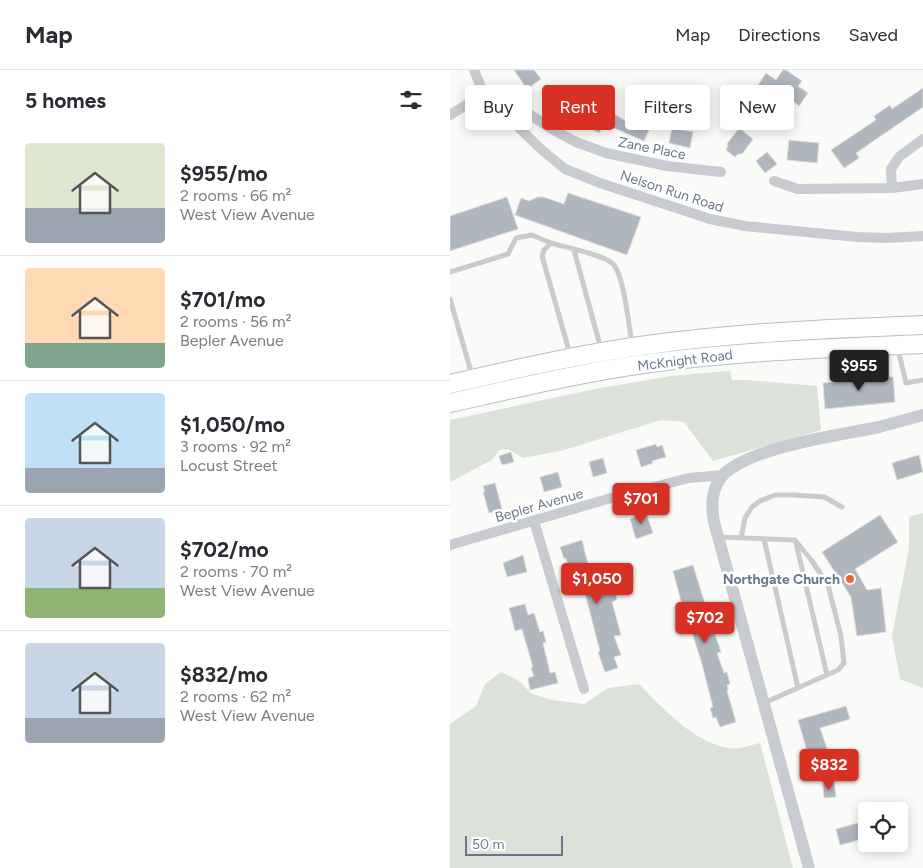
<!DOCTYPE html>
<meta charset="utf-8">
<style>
:root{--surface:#fff;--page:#f2f2f3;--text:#2b2b33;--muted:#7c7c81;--line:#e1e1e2;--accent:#d93025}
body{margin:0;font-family:Figtree,sans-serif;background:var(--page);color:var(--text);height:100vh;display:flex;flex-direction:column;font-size:19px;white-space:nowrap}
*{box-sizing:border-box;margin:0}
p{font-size:16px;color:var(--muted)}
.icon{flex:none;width:28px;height:28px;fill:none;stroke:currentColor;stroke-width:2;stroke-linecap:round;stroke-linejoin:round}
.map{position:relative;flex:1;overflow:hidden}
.drawer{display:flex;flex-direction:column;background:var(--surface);width:450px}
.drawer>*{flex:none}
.guide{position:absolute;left:15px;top:15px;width:382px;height:45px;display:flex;gap:10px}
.tools{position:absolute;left:408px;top:732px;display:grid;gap:10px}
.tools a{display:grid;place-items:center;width:50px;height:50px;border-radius:5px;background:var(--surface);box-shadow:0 2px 12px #0003;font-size:25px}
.scale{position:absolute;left:15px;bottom:12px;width:98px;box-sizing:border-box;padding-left:5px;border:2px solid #697889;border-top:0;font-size:14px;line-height:18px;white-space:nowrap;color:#697889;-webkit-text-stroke:4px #fff;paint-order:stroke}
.price{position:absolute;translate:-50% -42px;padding:0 11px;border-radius:5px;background:var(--accent);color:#fff;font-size:16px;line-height:32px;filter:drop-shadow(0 1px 2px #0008)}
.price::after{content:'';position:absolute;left:50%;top:30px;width:15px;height:11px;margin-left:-8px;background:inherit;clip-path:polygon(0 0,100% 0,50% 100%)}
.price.active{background:#222;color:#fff}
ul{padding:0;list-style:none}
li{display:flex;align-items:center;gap:15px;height:125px;padding:0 25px}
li+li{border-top:1px solid var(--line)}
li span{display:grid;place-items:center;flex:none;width:140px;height:100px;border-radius:5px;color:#555}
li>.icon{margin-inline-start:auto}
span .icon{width:60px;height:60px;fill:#fffc;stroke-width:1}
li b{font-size:21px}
h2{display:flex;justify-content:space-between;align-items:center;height:60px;padding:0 25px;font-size:21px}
.pill{padding:0 18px;border-radius:5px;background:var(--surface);box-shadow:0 2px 12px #0003;font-size:18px;line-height:45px}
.pill.active{background:var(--accent);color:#fff}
header{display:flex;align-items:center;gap:30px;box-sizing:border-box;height:70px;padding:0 25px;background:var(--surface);border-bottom:1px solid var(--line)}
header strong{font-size:24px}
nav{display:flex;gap:28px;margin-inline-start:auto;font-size:18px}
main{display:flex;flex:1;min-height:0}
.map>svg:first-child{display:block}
.green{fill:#dbe2d9}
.building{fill:#afb6bd;stroke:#dcdcda}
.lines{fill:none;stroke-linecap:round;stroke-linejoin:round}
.trunk-casing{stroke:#b9bcc0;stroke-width:20}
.service{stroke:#c8cbcf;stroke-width:5}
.minor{stroke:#c8cbcf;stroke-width:10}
.tertiary{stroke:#c8cbcf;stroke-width:12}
.trunk{stroke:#fff;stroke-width:18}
.poi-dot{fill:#e2672f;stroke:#fff;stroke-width:2}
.labels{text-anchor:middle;stroke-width:5;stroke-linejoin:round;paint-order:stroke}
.street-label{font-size:14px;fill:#697889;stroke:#fff}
.poi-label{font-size:14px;font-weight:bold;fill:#697889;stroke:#fff;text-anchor:end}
</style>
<header>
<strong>Map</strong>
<nav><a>Map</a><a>Directions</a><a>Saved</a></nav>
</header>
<main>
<section class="drawer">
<h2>5 homes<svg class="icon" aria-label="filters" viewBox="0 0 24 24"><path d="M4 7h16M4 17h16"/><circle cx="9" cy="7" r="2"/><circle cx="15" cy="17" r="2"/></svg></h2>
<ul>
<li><span style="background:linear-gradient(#dfe7d0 65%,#9aa5b1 0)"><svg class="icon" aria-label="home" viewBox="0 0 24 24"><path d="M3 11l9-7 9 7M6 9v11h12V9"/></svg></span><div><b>$955/mo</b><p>2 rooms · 66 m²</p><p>West View Avenue</p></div></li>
<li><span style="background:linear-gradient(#ffd9b3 75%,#7fa58c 0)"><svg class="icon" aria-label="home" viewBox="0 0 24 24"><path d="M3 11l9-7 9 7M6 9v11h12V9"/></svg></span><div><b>$701/mo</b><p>2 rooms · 56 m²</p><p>Bepler Avenue</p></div></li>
<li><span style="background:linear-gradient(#bfe0f5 75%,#9aa5b1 0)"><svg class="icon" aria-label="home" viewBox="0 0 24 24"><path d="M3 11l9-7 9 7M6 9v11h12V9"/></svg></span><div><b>$1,050/mo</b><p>3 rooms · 92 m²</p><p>Locust Street</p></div></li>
<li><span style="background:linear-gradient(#c9d6e8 70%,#8fb573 0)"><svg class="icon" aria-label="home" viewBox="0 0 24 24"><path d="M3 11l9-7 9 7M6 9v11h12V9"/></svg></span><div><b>$702/mo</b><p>2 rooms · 70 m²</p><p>West View Avenue</p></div></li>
<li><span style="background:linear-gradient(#c9d6e8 75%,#9aa5b1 0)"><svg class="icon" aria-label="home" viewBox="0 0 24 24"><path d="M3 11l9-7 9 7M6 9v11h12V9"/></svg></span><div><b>$832/mo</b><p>2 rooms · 62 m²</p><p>West View Avenue</p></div></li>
</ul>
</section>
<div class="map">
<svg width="473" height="798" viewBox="0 0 473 798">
<rect width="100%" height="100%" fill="#fafaf8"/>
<path class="green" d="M280 301 282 310H296L367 316 371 360 263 391 234 352 211 350 114 380 73 388 58 379 49 380 42 390 0 412V350L145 319 221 306Z
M473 443V618L450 609 442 566 459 478V447Z
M51 602 69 611 82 624 102 630 134 634 158 618 189 614C213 638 244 673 279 678 288 680 301 675 310 673L343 798H0V654L26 636 35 614Z"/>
<path class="building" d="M64 0H84L91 9 77 19Z
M333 0H336L352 11 348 16 358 23 349 36 342 30 337 37 307 17 316 3 326 10Z
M473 18V37L406 83 409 88 394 98 381 80 426 50 424 46 440 35 442 39Z
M148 30 157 35 155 39 176 51 178 46 181 47 184 40 196 46 194 52 201 56 194 71 155 54 149 63 138 57 136 60 127 55 137 36 143 40Z
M222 58 243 62 240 78 219 73Z
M289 58 303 69 292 84H288L285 87 276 80 278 76 277 74Z
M339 70 369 73 367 93 337 90Z
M317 82 327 94 315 103 306 91Z
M118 123 191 147 177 185 65 145 71 128 79 131 88 127H93L114 134Z
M57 127 68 159 0 181V146Z
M411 307H443L445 332 375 339 373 313 406 310Z
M206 374 207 377 212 375 216 387 202 391 203 393 191 397 186 380Z
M61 382 64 392 52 395 49 386Z
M469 385 473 402 447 410 442 393Z
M153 388 157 403 143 407 139 392Z
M108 402 112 417 94 422 90 407Z
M45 413 52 439 39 443 33 422H35L33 416Z
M195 440 203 463 186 469 180 449 185 447 184 444Z
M430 445 448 472 405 499 417 520 431 518 436 562 407 566 401 527 372 482Z
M132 470 144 519 163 514 167 530 162 532 171 565 164 566 171 585 164 587 168 598 155 602 148 582 150 581 130 504 121 506 116 488 114 489 110 477Z
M73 485 77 502 57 507 53 493Z
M243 495 259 547 271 582 267 583 274 603 277 602 280 614 277 615 278 620 277 621 286 652 270 657 266 647 263 648 260 638 263 637 252 594 237 546H235L223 501Z
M75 534 78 545 84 543 90 562 93 561 96 572 93 573 100 603 105 602 108 613 80 620 78 608 84 606 81 598 83 597 72 559 65 561 59 538Z
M396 636 400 649 370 658 382 693 362 698 348 650Z
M384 713 386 727 374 728 373 714Z
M408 753 412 769 390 775 386 759Z"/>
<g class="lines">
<defs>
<path id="trunk" d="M0 314C65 299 131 284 197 275 289 262 381 259 473 255
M0 333C67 318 133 302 201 293 291 281 382 278 473 274"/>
</defs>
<use href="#trunk" class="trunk-casing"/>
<path class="service" d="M124 180 151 279
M0 202 58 184 66 168 82 165 101 173
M0 229 22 305
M448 279 456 313 473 310
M120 284 92 186 94 180 101 173C114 177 155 185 163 194 174 205 179 257 182 274
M269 467 345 470 362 491 378 515 391 566 394 593 388 600 314 633
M291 468 295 448 302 437 310 431 325 425H343L374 427 392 437
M314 469 348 618
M346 473 377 605"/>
<path class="minor" d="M24 0 34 24
M49 39 75 41 100 58 126 72 156 83 217 96 271 102
M0 45 34 24 92 80 115 99 150 113 260 149 295 156 407 167 437 168 473 166
M324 111 348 119 442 118 473 114
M442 118 441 99 449 87 473 69
M84 451 134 619
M0 475 161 428 239 408 273 405"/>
<path class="tertiary" d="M359 798 264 452C261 435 261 419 273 405 300 377 390 365 429 357 444 353 458 349 473 345"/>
<use href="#trunk" class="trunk"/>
</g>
<circle class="poi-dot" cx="400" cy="509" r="5"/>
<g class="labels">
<g class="street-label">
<text transform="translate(202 78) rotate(11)" y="5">Zane Place</text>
<text transform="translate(222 121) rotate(18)" y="5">Nelson Run Road</text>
<text transform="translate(235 290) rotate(-7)" y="5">McKnight Road</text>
<text transform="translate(89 435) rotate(-16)" y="5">Bepler Avenue</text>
</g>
<g class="poi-label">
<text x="390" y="514">Northgate Church</text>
</g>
</g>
</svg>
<div class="tools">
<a><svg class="icon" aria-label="locate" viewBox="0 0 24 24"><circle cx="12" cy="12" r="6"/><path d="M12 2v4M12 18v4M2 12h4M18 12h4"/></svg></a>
</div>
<div class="scale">50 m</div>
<b class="price active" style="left:409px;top:322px">$955</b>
<b class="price" style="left:191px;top:455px">$701</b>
<b class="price" style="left:147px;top:535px">$1,050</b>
<b class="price" style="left:255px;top:574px">$702</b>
<b class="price" style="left:379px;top:721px">$832</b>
<div class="guide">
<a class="pill">Buy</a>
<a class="pill active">Rent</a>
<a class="pill">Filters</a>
<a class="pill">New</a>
</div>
</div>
</main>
